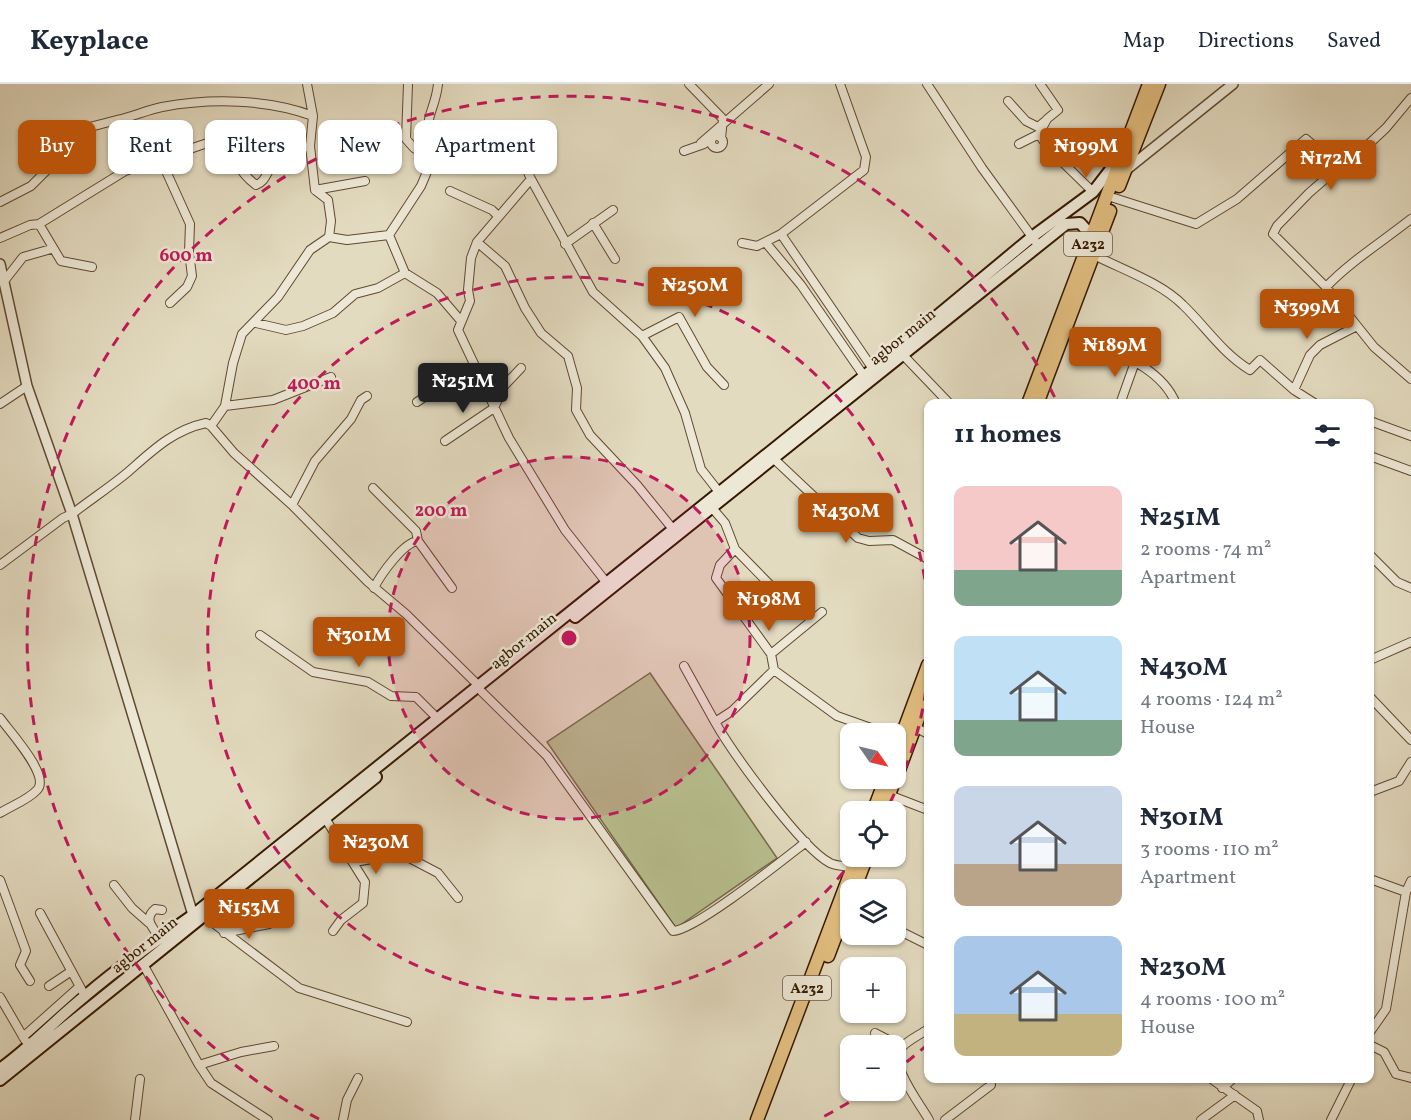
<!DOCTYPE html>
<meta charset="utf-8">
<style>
:root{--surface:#fff;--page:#f6f6f7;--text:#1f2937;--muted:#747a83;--line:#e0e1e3;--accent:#b45309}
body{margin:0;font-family:Vollkorn,serif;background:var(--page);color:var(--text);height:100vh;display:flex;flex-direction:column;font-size:22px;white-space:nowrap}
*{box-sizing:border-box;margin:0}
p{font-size:20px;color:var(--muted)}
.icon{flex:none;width:33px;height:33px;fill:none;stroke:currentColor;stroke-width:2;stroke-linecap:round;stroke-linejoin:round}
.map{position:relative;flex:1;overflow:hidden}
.sheet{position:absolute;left:924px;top:315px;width:450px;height:684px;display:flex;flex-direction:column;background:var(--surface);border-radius:12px;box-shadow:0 2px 4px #0004}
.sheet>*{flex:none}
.guide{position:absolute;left:18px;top:36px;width:570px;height:54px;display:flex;gap:12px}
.needle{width:39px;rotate:124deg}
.buttons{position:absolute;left:840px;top:639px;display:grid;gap:12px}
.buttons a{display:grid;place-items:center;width:66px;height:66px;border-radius:12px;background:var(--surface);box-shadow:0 2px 4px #0004;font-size:30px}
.price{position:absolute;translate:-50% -51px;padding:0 14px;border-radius:6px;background:var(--accent);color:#fff;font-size:20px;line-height:39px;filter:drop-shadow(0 2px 3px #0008)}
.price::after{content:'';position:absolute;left:50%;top:36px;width:18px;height:14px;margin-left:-9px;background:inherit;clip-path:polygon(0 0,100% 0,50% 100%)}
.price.current{background:#222;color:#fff}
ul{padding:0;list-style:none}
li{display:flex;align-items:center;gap:18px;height:150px;padding:0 30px}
li span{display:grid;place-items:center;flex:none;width:168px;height:120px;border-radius:12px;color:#555}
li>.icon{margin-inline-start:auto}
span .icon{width:72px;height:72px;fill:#fffc;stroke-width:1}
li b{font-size:26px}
h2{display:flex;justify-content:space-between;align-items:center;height:72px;padding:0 30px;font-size:26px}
.pill{padding:0 21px;border-radius:12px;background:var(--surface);box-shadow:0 2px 4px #0004;font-size:21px;line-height:54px}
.pill.current{background:var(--accent);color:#fff}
header{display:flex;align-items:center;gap:36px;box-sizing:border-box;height:84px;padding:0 30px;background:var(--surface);border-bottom:2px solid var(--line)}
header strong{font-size:28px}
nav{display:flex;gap:33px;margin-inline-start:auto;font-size:21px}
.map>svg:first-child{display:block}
.green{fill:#b8bf8f;stroke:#776c48;stroke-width:1.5}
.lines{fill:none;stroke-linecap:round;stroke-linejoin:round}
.minor-casing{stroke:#614931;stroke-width:10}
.tertiary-casing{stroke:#614931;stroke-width:12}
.secondary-casing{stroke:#361801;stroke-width:14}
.trunk-casing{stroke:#361801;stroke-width:15}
.minor{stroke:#ede8d6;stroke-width:8}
.tertiary{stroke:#ede8d6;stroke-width:9}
.secondary{stroke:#ede8d6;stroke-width:10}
.trunk{stroke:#e2be80;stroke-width:12}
.ring{fill:none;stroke:#c2185b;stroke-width:3;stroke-dasharray:10 8}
.labels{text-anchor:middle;stroke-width:5;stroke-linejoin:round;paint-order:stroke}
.shield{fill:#ede8d6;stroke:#6d5641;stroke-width:1.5}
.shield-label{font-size:15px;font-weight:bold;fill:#361801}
.street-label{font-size:16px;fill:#361801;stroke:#ede8d6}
.centre{fill:#c2185b;stroke:#ede8d6;stroke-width:3}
.ring-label{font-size:18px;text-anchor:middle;font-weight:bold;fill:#c2185b;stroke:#ede8d6;stroke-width:5;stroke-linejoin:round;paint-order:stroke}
</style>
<header>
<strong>Keyplace</strong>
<nav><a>Map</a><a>Directions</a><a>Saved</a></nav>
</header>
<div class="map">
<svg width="1411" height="1036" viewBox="0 0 1411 1036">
<rect width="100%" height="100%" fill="#e3dbc0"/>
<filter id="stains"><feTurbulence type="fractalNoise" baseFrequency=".00333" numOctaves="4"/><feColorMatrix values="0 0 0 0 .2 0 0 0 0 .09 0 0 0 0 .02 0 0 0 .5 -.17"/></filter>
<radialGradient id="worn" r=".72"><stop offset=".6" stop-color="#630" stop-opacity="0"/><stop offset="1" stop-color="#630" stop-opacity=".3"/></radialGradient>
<path class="green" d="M650 589 777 774 676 844 547 658Z"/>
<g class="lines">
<defs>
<path id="minor" d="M408 0 406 55 414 64 429 73
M689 0 723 35 721 54
M927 0 982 84 1035 157
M1040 0 1058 26 1047 35 1039 50 1049 65 1093 108
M1411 14 1386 44 1356 72 1339 83 1309 109 1277 142 1273 150 1326 203 1374 263 1411 295
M1008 17 1026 37 1038 43 1044 38
M711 58a6 6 0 1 1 12 0a6 6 0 1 1-12 0Z
M701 59 769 0
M1019 60 1039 50
M684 67 704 60
M435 68C419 36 435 30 438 0
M161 76 190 140 189 168 192 192 187 203 170 219
M531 95 477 158 471 174 468 206 470 217 458 246 509 354 565 446 606 498
M315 106 365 97
M450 107 492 126 498 132
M1114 114 1196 140 1237 115 1306 55 1339 83
M0 118 31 102 59 74 64 51C82 44 99 41 117 36 132 33 147 26 162 23 211 14 267 15 313 32
M593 139 615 175
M39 140 61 177 92 183
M781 150 873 285
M329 153 347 156 389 151 421 102 432 76 429 73 464 57 508 45 531 95 593 208 642 252 665 284 685 329 701 385 719 408
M0 154 30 141 39 140 125 87 228 52C232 73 239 88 256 101 265 98 266 90 271 83 281 71 296 65 310 62
M477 158 505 182 525 224 541 249 568 272 577 304 576 326 590 351 637 401 672 444
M742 159 757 162 781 150 864 86 866 73 840 0
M766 159 801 201 864 292
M565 160 613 126
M1094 171C1123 186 1160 198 1183 221 1206 243 1222 269 1250 286L1260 276 1294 306 1316 320
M405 189 437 209 461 237
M5 196 23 173 51 165
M1326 203C1351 177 1382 158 1411 135
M256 239 286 246 303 242 333 229 355 210 378 204 405 189 389 151
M1065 245C1101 264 1160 278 1176 320
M642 252 679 233 707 283 724 301
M903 271 948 318
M1294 306 1310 271 1320 261 1357 242
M417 318 444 300 480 295
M0 320 27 302
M1120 320 1135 278
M225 322 273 316 331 293
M1370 337 1411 352
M211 342 234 369 292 421 368 498 406 530 479 602
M445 357 494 324 504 302 521 284
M1370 372 1411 387
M774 375 858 454 869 457 893 456 928 475
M373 404 416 447 418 457
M292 421 315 377 351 335 361 316 367 312
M713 425 725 439 735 465 720 481 716 494 771 570 774 586 837 632 888 650
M735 465 777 508
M1370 471 1397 498 1411 504
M0 481 63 434 72 430C90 416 110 403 128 388 152 367 173 346 206 339L211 342 225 322 233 279 242 250 278 213 310 166 329 153 331 137 328 116 315 106 310 62 313 32 307 0
M374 504C381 490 404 458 418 457L452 504
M260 551 313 588 368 598 391 612 416 613 438 635
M771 570 822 528
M1370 576 1411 558
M684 582 715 638
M774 586 732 627 715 638C732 668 801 764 830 779 836 782 846 782 852 784
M482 608 547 672 673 847C696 846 784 775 806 758
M1370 613 1411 656
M0 634C10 648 51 692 37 706 28 716 11 722 0 729
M915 643 928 650
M1370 708 1399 697 1411 678
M889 711 928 726
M325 734 365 798 363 819 341 836 333 847
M396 767 438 789 458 814
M353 778C374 776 392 771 408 758
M1370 795 1406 808
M0 796 26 867 20 881 30 897
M114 801 132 824 149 839
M40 829 85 912
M204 832 299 904 407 938
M896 845 928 861
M224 849 269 840
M160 854C153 844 143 835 155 825L162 826
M143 880 199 981 241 968 274 962
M49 902 70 888
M0 913 25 956
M928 945C920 951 908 956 901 964 888 980 921 1021 929 1036
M1370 948 1386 925 1406 808 1411 797
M875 949 902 963
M23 953 79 903
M1370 961 1384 968 1396 990 1411 994
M199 981 211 999 268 1036
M1210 994 1257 1027 1259 1036
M1222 1004 1234 994
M135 1036 140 995
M343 1036 347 1016 358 994
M945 1036 991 1001 990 994
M1201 1036 1235 1011
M1331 1036 1352 994"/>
<path id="tertiary" d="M1126 86 1233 0
M0 180 27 302 72 430 193 831"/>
<path id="secondary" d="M575 533 1066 140 1080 139 1091 151
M0 985C31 963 55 936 85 912 119 883 156 857 193 831L873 285 1032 153 1093 108 1117 77
M0 996 376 693"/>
<path id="trunk" d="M1119 102 1159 0
M1028 320 1149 0
M1037 320 1110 127
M896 667 928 581
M896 694 928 608
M873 728 886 694
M883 728 895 694
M854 806 867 772
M828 872 850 814
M757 1036 857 772"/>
</defs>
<use href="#minor" class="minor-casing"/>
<use href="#tertiary" class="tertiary-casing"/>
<use href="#secondary" class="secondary-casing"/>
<use href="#trunk" class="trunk-casing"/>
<use href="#minor" class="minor"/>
<use href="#tertiary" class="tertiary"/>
<use href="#secondary" class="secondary"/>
<use href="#trunk" class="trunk"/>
</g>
<circle cx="569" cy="554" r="181" fill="#c2185b" fill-opacity=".12"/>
<g class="ring">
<circle cx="569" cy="554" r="181"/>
<path d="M928 589A361 361 0 0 1 886 726M855 774A361 361 0 1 1 928 519"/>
<path d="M928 960A542 542 0 0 1 899 984M864 1009A542 542 0 0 1 819 1035M319 1035A542 542 0 1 1 1056 316"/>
</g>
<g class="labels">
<g class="shield">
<rect x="1064" y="148" width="48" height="24" rx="4.5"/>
<rect x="783" y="892" width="48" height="24" rx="4.5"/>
</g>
<g class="shield-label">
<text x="1088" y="165">A232</text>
<text x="807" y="909">A232</text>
</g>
<g class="street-label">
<text transform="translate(902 252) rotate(-39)" y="6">agbor main</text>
<text transform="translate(523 556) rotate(-39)" y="6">agbor main</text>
<text transform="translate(144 860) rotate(-39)" y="6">agbor main</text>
</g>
</g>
<circle cx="569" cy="554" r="9" class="centre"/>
<g class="ring-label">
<text x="186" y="177">600 m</text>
<text x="314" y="305">400 m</text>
<text x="441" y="432">200 m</text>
</g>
<rect width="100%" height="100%" filter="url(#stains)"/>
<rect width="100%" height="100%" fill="url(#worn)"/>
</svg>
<div class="buttons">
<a><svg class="needle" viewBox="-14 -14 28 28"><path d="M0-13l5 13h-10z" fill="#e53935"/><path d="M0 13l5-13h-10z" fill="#747a83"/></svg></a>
<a><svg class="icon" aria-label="locate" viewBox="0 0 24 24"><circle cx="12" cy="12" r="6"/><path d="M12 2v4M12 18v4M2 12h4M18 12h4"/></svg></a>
<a><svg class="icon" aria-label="layers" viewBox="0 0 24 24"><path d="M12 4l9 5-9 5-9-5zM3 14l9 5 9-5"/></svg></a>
<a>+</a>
<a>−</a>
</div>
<b class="price" style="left:1086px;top:95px">₦199M</b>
<b class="price" style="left:1331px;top:107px">₦172M</b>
<b class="price" style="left:695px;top:234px">₦250M</b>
<b class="price" style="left:1307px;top:256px">₦399M</b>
<b class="price" style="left:1115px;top:294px">₦189M</b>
<b class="price current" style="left:463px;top:330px">₦251M</b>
<b class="price" style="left:846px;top:460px">₦430M</b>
<b class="price" style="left:769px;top:548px">₦198M</b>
<b class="price" style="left:359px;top:584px">₦301M</b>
<b class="price" style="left:376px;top:791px">₦230M</b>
<b class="price" style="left:249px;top:856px">₦153M</b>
<div class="guide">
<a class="pill current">Buy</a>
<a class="pill">Rent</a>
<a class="pill">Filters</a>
<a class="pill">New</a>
<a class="pill">Apartment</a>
</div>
<section class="sheet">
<h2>11 homes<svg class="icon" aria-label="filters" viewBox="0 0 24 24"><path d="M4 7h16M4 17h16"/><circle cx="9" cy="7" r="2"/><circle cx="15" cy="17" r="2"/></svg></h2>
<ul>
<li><span style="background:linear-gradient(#f6c9c9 70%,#7fa58c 0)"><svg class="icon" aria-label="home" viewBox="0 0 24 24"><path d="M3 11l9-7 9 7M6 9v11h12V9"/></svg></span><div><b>₦251M</b><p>2 rooms · 74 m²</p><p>Apartment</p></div></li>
<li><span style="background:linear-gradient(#bfe0f5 70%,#7fa58c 0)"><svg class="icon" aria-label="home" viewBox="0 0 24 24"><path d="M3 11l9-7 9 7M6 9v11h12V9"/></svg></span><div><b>₦430M</b><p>4 rooms · 124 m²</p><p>House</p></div></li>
<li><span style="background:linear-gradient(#c9d6e8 65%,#b9a48a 0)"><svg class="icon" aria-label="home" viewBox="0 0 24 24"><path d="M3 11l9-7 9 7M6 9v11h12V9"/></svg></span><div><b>₦301M</b><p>3 rooms · 110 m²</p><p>Apartment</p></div></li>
<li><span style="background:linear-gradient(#a9c7e8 65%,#c2b280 0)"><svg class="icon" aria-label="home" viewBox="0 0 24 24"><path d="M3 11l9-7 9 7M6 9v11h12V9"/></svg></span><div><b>₦230M</b><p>4 rooms · 100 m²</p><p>House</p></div></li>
</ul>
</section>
</div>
